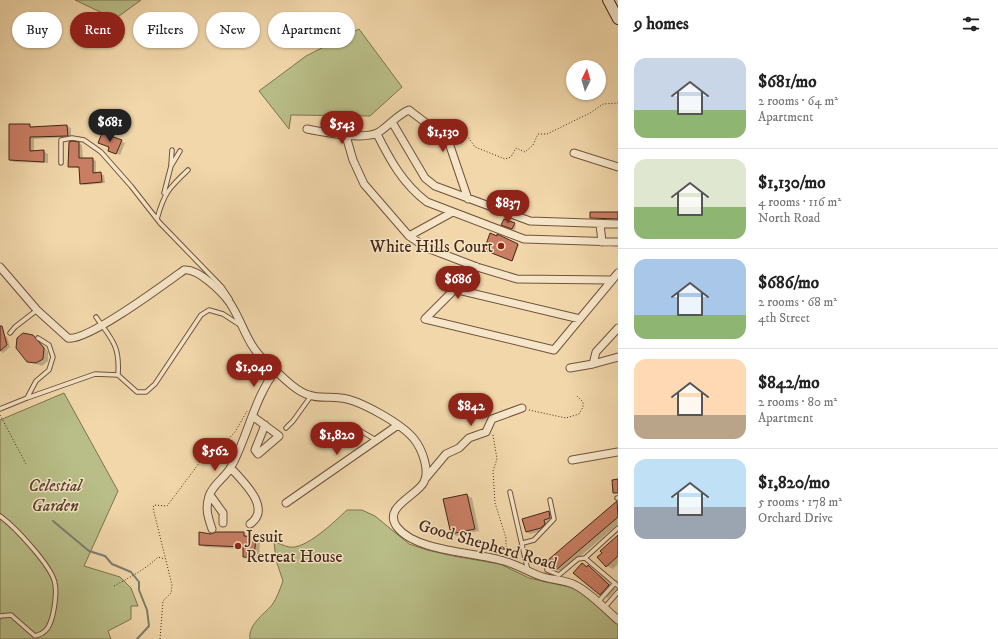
<!DOCTYPE html>
<meta charset="utf-8">
<style>
:root{--surface:#fff;--page:#f6f6f6;--text:#222;--muted:#767676;--line:#e0e0e0;--accent:#8f2418}
body{margin:0;font-family:"IM FELL DW Pica",serif;background:var(--page);color:var(--text);height:100vh;display:flex;flex-direction:column;font-size:15px;white-space:nowrap}
*{box-sizing:border-box;margin:0}
p{font-size:13px;color:var(--muted)}
.icon{flex:none;width:22px;height:22px;fill:none;stroke:currentColor;stroke-width:2;stroke-linecap:round;stroke-linejoin:round}
.map{position:relative;flex:1;overflow:hidden}
.details{display:flex;flex-direction:column;background:var(--surface);width:380px}
.details>*{flex:none}
.guide{position:absolute;left:12px;top:12px;width:380px;height:36px;display:flex;gap:8px}
.needle{width:26px;rotate:5deg}
.tools{position:absolute;left:566px;top:60px;display:grid;gap:8px}
.tools a{display:grid;place-items:center;width:40px;height:40px;border-radius:50%;background:var(--surface);box-shadow:0 1px 3px #0004;font-size:20px}
.price{position:absolute;translate:-50% -34px;padding:0 9px;border-radius:14px;background:var(--accent);color:#fff;font-size:13px;line-height:26px;filter:drop-shadow(0 1px 2px #0008)}
.price::after{content:'';position:absolute;left:50%;top:24px;width:12px;height:9px;margin-left:-6px;background:inherit;clip-path:polygon(0 0,100% 0,50% 100%)}
.price.on{background:#222;color:#fff}
ul{padding:0;list-style:none}
li{display:flex;align-items:center;gap:12px;height:100px;padding:0 16px}
li+li{border-top:1px solid var(--line)}
li span{display:grid;place-items:center;flex:none;width:112px;height:80px;border-radius:12px;color:#555}
li>.icon{margin-inline-start:auto}
span .icon{width:48px;height:48px;fill:#fffc;stroke-width:1}
li b{font-size:17px}
h2{display:flex;justify-content:space-between;align-items:center;height:48px;padding:0 16px;font-size:17px}
.pill{padding:0 14px;border-radius:18px;background:var(--surface);box-shadow:0 1px 3px #0004;font-size:14px;line-height:36px}
.pill.on{background:var(--accent);color:#fff}
main{display:flex;flex:1;min-height:0}
.map>svg:first-child{display:block}
.green{fill:#b9be88;stroke:#7f724f}
.shadow{fill:#0003}
.lines{fill:none;stroke-linecap:round;stroke-linejoin:round}
.stream{stroke:#797f6f;stroke-width:2}
.building{fill:#c97e64;stroke:#452716}
.lane-casing{stroke:#70533b;stroke-width:5.5}
.street-casing{stroke:#70533b;stroke-width:9}
.secondary-casing{stroke:#452716;stroke-width:12}
.path{stroke:#452716;stroke-width:1;stroke-dasharray:1 2;stroke-linecap:butt}
.lane{stroke:#f6e5c8;stroke-width:3.5}
.street{stroke:#f6e5c8;stroke-width:7}
.secondary{stroke:#f6e5c8;stroke-width:10}
.poi-dot{fill:#8f2418;stroke:#f6e5c8;stroke-width:1.5}
.labels{text-anchor:middle;stroke-width:3;stroke-linejoin:round;paint-order:stroke}
.poi-label{font-size:17px;fill:#452716;stroke:#f6e5c8;text-anchor:end}
.park-label{font-size:17px;font-style:italic;fill:#5c452d;stroke:#f6e5c8}
.street-label{font-size:17px;fill:#452716;stroke:#f6e5c8}
</style>
<main>
<div class="map">
<svg width="618" height="639" viewBox="0 0 618 639">
<rect width="100%" height="100%" fill="#f1d7aa"/>
<filter id="stains"><feTurbulence type="fractalNoise" baseFrequency=".005" numOctaves="4"/><feColorMatrix values="0 0 0 0 .2 0 0 0 0 .09 0 0 0 0 .02 0 0 0 .5 -.17"/></filter>
<radialGradient id="worn" r=".72"><stop offset=".6" stop-color="#630" stop-opacity="0"/><stop offset="1" stop-color="#630" stop-opacity=".3"/></radialGradient>
<path class="green" d="M75 0H141L115 19Z
M359 29 402 87 370 116 291 115 289 129 259 91 306 56Z
M64 393 118 491 84 566 120 577 131 588 138 606H131V619L108 631 111 639H0V420Z
M347 510H362L375 516 409 544 427 550 453 556 500 564 529 578 578 589 618 624V639H250C248 625 263 615 272 605 277 598 280 589 283 581L276 560 274 542C279 543 284 546 289 547 306 550 335 521 347 510Z"/>
<path class="shadow" d="M29 125 33 128 67 126 71 128V137L34 139V151H43L48 154V163L14 162 10 160Z
M121 141 125 143 120 155 113 152Z
M79 143 82 145 83 159H92L96 161V174L104 175 105 183 84 185 81 183 80 168 69 167Z
M618 214V220L591 217Z
M514 224 516 225 515 230 504 226Z
M498 236 519 245 513 260 485 249Z
M0 334 7 337 10 347 3 353 0 351Z
M32 335 38 339 48 352V361L42 366 28 361Z
M467 495 472 498 479 531 457 536 452 534Z
M617 502 618 524 562 572 551 567Z
M548 512 552 514 553 520 547 522 548 526 545 530 530 534 527 532Z
M244 533 249 538 260 541 259 560 249 559 244 556V549L205 547 200 544 212 535Z
M618 537V564L613 569 607 566Z
M582 564 602 576 616 589 608 598 601 594Z"/>
<g class="lines">
<path class="stream" d="M53 521 89 551 105 556 112 564 131 572 139 582V590L147 610 149 626 137 639"/>
</g>
<path class="building" d="M9 124H30V127L67 125 68 136 30 137V151L44 150V162L9 160Z
M102 133 122 140 116 154 108 151 109 147 98 143Z
M72 141 79 142V158H93V173L101 172 102 182 80 184 79 167H68L69 142Z
M590 212H618V219L590 218Z
M504 219 515 223 512 229 501 225Z
M490 233 497 236V234L518 244 512 261 484 250Z
M0 326H2L7 345 0 351Z
M23 333 33 335 44 348 43 359 36 363 27 362 16 348 17 338Z
M618 479V493H613L612 480Z
M467 494 475 529 451 534 443 499Z
M617 501 618 517 556 570 551 568 548 560Z
M549 511 550 518 544 520 545 524 541 528 526 532 522 519Z
M199 532 211 534 216 532H244V536L256 537 254 558 243 557V547L199 545Z
M618 535V556L606 567 597 557 602 553 600 551Z
M582 563 587 567 588 565 609 585 600 595 573 573Z"/>
<g class="lines">
<defs>
<path id="lane" d="M61 163V140L72 138 84 140 101 152 131 186 160 223 222 287 230 299
M171 165 172 150
M164 193 171 166 180 151
M157 219C164 193 169 188 188 170
M96 317C112 340 120 345 118 375
M10 333 15 327 37 310
M27 398 36 381 49 370 53 357 49 345 38 338
M0 409 27 398 95 374 118 375 137 392H146L155 384 201 315 209 310 223 314 240 325
M286 428 293 421 311 396
M359 430 376 440
M510 492 528 571
M617 498H618
M0 516C14 526 53 567 55 584 57 594 55 604 53 614 50 626 47 633 35 636L11 615 0 616
M523 543 534 540 554 519 550 500
M585 558 618 586
M547 563V570L559 575 578 559 585 558 618 528
M598 602 615 583
M605 607 618 592"/>
<path id="street" d="M392 122 425 178 435 186 530 221 618 224
M307 129C323 132 365 141 379 132 389 126 398 114 409 110L448 140 468 199
M377 134C390 160 403 184 427 202L524 239 618 242
M346 136 353 160 364 184 409 236 427 248 477 267 517 279 610 280
M574 153 618 167
M600 224 602 242
M409 236 451 213
M0 267 37 310 68 338C87 342 166 283 184 270 198 268 222 292 230 303 243 323 247 345 265 361 277 371 294 391 309 395 319 399 330 396 341 398 360 400 402 424 414 439 422 449 430 470 424 482 417 496 382 507 397 527 416 552 476 552 504 561 518 565 530 573 543 577 553 580 566 580 575 585 591 593 605 609 618 620
M454 289 580 319
M425 319 554 350 618 273
M425 319 477 267
M593 364 596 352 618 328
M570 368 593 364 618 357
M253 416 255 418 278 435 279 436 258 454 255 450 265 425
M572 460 618 452
M231 468C242 481 273 508 250 524
M425 479 446 454 459 448 469 438 486 432 492 419 522 408
M210 495 223 513V523
M286 503 398 425
M212 529C208 517 205 509 209 496 213 484 225 478 231 467 248 436 254 398 276 370"/>
<path id="secondary" d="M608 0 618 19"/>
</defs>
<use href="#lane" class="lane-casing"/>
<use href="#street" class="street-casing"/>
<use href="#secondary" class="secondary-casing"/>
<path class="path" d="M458 123 475 147 505 159 511 157 516 148 525 152 533 145 538 134H547L590 113 603 104 618 103
M529 410 566 418 579 414 583 407V402L577 396
M0 415 26 464
M493 435 497 459 493 471 495 503 506 538V554
M114 586C130 577 145 570 158 557L165 559
M160 639 163 601 171 593 172 585 153 508 154 505 167 506 206 454 217 451 235 432 247 411"/>
<use href="#lane" class="lane"/>
<use href="#street" class="street"/>
<use href="#secondary" class="secondary"/>
</g>
<g class="poi-dot">
<circle cx="501" cy="246" r="4"/>
<circle cx="238" cy="546" r="4"/>
</g>
<g class="labels">
<g class="poi-label">
<text x="493" y="252">White Hills Court</text>
<text x="246" y="542" text-anchor="start">Jesuit<tspan x="246" dy="20">Retreat House</tspan></text>
</g>
<g class="park-label">
<text x="55" y="491">Celestial<tspan x="55" dy="20">Garden</tspan></text>
</g>
<g class="street-label">
<text transform="translate(488 544) rotate(16)" y="6">Good Shepherd Road</text>
</g>
</g>
<rect width="100%" height="100%" filter="url(#stains)"/>
<rect width="100%" height="100%" fill="url(#worn)"/>
</svg>
<div class="tools">
<a><svg class="needle" viewBox="-14 -14 28 28"><path d="M0-13l5 13h-10z" fill="#e53935"/><path d="M0 13l5-13h-10z" fill="#767676"/></svg></a>
</div>
<b class="price on" style="left:110px;top:143px">$681</b>
<b class="price" style="left:342px;top:145px">$543</b>
<b class="price" style="left:443px;top:153px">$1,130</b>
<b class="price" style="left:508px;top:224px">$837</b>
<b class="price" style="left:458px;top:300px">$686</b>
<b class="price" style="left:254px;top:388px">$1,040</b>
<b class="price" style="left:471px;top:427px">$842</b>
<b class="price" style="left:337px;top:456px">$1,820</b>
<b class="price" style="left:215px;top:472px">$562</b>
<div class="guide">
<a class="pill">Buy</a>
<a class="pill on">Rent</a>
<a class="pill">Filters</a>
<a class="pill">New</a>
<a class="pill">Apartment</a>
</div>
</div>
<section class="details">
<h2>9 homes<svg class="icon" aria-label="filters" viewBox="0 0 24 24"><path d="M4 7h16M4 17h16"/><circle cx="9" cy="7" r="2"/><circle cx="15" cy="17" r="2"/></svg></h2>
<ul>
<li><span style="background:linear-gradient(#c9d6e8 65%,#8fb573 0)"><svg class="icon" aria-label="home" viewBox="0 0 24 24"><path d="M3 11l9-7 9 7M6 9v11h12V9"/></svg></span><div><b>$681/mo</b><p>2 rooms · 64 m²</p><p>Apartment</p></div></li>
<li><span style="background:linear-gradient(#dfe7d0 60%,#8fb573 0)"><svg class="icon" aria-label="home" viewBox="0 0 24 24"><path d="M3 11l9-7 9 7M6 9v11h12V9"/></svg></span><div><b>$1,130/mo</b><p>4 rooms · 116 m²</p><p>North Road</p></div></li>
<li><span style="background:linear-gradient(#a9c7e8 70%,#8fb573 0)"><svg class="icon" aria-label="home" viewBox="0 0 24 24"><path d="M3 11l9-7 9 7M6 9v11h12V9"/></svg></span><div><b>$686/mo</b><p>2 rooms · 68 m²</p><p>4th Street</p></div></li>
<li><span style="background:linear-gradient(#ffd9b3 70%,#b9a48a 0)"><svg class="icon" aria-label="home" viewBox="0 0 24 24"><path d="M3 11l9-7 9 7M6 9v11h12V9"/></svg></span><div><b>$842/mo</b><p>2 rooms · 80 m²</p><p>Apartment</p></div></li>
<li><span style="background:linear-gradient(#bfe0f5 60%,#9aa5b1 0)"><svg class="icon" aria-label="home" viewBox="0 0 24 24"><path d="M3 11l9-7 9 7M6 9v11h12V9"/></svg></span><div><b>$1,820/mo</b><p>5 rooms · 178 m²</p><p>Orchard Drive</p></div></li>
</ul>
</section>
</main>
